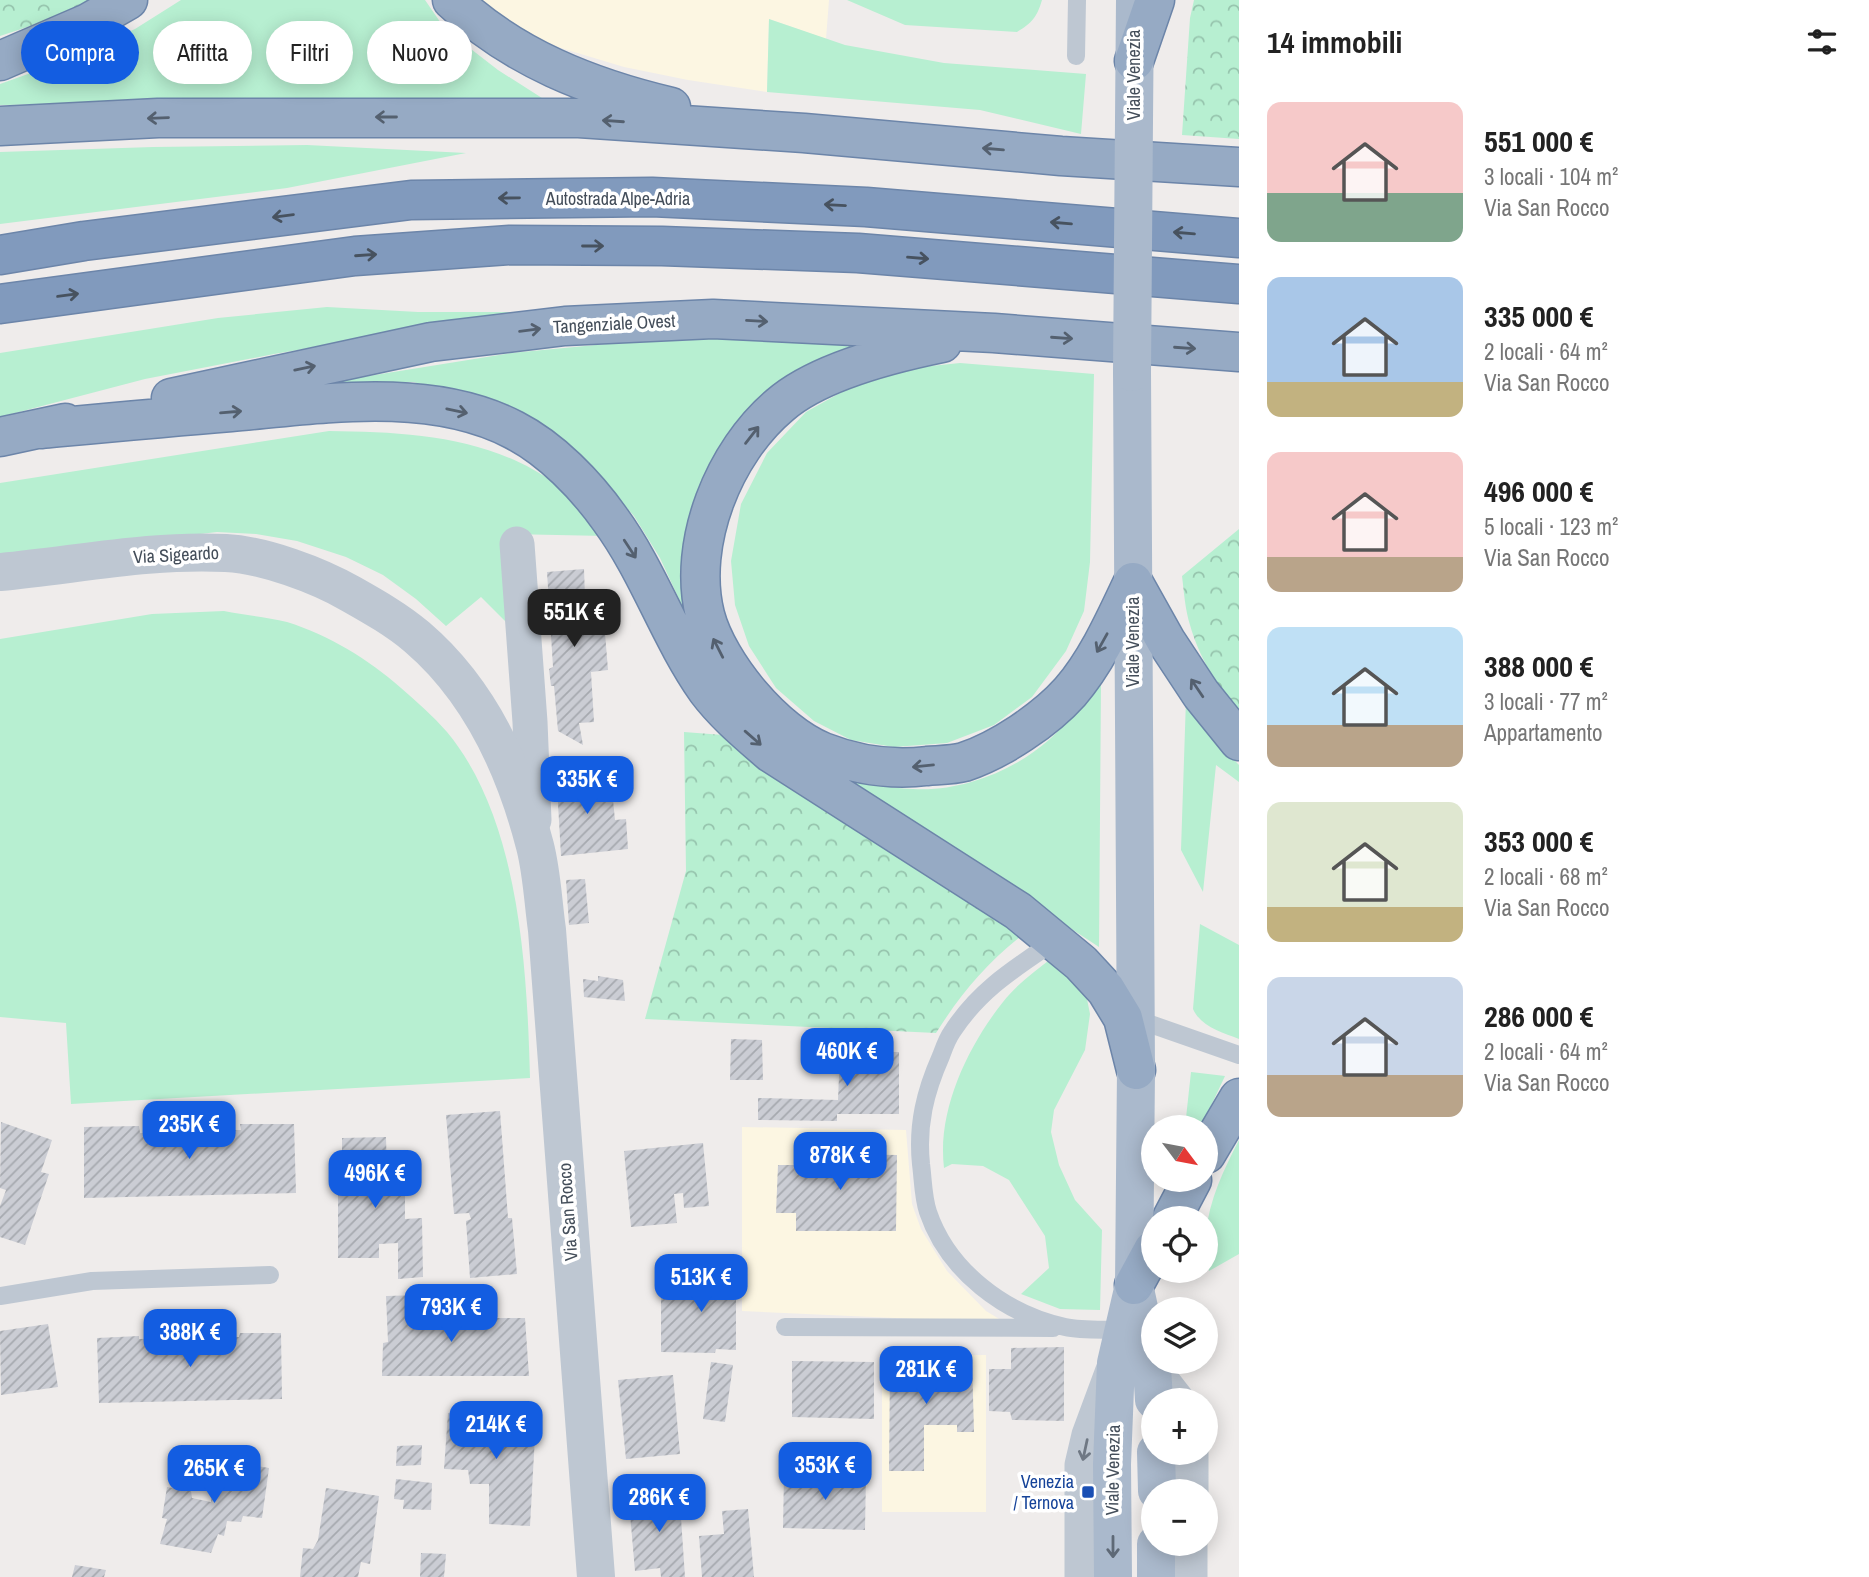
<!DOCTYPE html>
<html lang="it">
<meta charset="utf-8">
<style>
:root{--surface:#fff;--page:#f2f2f2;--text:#222;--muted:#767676;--accent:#135de1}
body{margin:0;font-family:"Archivo Narrow",sans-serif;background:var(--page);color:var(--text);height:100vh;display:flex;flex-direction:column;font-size:26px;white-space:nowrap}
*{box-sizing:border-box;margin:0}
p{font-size:23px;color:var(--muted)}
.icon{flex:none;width:38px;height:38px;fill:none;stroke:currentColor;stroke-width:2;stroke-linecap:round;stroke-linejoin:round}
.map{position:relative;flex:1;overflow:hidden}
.details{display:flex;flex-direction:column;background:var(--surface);width:630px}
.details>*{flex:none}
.guide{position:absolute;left:21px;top:21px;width:665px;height:63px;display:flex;gap:14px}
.needle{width:46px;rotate:122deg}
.tools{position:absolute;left:1141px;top:1115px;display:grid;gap:14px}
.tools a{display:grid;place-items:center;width:77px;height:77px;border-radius:50%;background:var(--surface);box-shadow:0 4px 18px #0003;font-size:35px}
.price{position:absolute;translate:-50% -60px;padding:0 16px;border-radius:14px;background:var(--accent);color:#fff;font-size:23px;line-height:46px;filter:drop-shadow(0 2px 4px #0008)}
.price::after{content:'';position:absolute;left:50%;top:42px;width:21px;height:16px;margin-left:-10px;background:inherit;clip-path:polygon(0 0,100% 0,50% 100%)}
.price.on{background:#222;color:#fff}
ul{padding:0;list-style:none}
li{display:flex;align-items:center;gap:21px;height:175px;padding:0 28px}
li span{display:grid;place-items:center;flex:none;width:196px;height:140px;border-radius:14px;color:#555}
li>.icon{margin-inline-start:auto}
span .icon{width:84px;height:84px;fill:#fffc;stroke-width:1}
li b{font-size:30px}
h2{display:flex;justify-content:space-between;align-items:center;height:84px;padding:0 28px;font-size:30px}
.pill{padding:0 24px;border-radius:32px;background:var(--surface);box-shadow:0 4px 18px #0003;font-size:24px;line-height:63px}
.pill.on{background:var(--accent);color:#fff}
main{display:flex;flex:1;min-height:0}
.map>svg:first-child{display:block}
.commercial{fill:#fcf6e2}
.green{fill:#b7efd1}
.forest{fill:url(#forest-crowns)}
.building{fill:url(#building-hatch)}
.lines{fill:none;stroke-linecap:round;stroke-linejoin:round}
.trunk-casing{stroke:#6c85a9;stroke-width:41}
.motorway-casing{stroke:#6c85a9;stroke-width:41}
.service{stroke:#bec7d2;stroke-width:18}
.minor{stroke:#bec7d2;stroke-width:35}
.tertiary{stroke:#bec7d2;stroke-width:38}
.primary{stroke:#aab9cc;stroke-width:38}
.trunk{stroke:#96aac4;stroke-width:38}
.motorway{stroke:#819abd;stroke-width:38}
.primary-bridge{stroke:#aab9cc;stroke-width:38}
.oneway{stroke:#54606f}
.oneway2{stroke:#47525f}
.oneway3{stroke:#6f7884}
.oneway4{stroke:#5e6976}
.transit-dot{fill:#1a4fb4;stroke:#fff;stroke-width:2.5}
.labels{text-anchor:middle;stroke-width:7;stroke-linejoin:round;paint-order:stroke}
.street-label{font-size:18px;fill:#444e5a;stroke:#fff}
.transit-label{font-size:18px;fill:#164399;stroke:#fff;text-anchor:end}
</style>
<main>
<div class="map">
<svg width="1239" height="1577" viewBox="0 0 1239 1577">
<defs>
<pattern id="forest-crowns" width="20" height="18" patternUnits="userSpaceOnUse" patternTransform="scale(1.75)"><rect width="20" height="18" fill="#b7efd1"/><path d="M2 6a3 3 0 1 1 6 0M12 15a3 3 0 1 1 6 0" fill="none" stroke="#96c4ad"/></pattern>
<pattern id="building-hatch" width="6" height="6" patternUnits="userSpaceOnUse" patternTransform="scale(1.75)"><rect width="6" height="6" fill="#cbcdd4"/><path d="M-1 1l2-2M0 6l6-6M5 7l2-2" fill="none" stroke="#a6a9af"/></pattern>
</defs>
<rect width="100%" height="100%" fill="#efeceb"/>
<path class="commercial" d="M480 0H829L826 39 769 19 767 92 688 80 624 67 551 45 499 16Z
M742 1127 906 1130 912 1204 921 1229 947 1271 986 1311 1006 1323 742 1311Z
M986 1355V1512H882V1356Z"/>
<path class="green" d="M181 0H425L445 29 498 70 542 98 0 105V84L56 64 135 29Z
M847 0H1042C1037 17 1032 23 1017 32L905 25Z
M769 19 845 45 944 63 1086 74 1081 134 980 110 767 92Z
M307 145 466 153 287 188 0 224V152L153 147Z
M327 307 418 312H522L274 354 145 379 0 417V353L218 318Z
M716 339 866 341 825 358 751 409 697 638 660 558 634 516 605 483 493 401 413 382 325 383 511 353 617 343Z
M960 363 1094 374 1090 562 1084 611 1066 651 1032 697 994 725 947 743 894 747 851 740 814 721 776 688 749 646 735 605 731 561 741 504 767 453 806 412 856 384 902 369Z
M329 431C409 432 491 436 557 485 576 498 591 520 606 536L505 534 515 631 481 597 446 626 416 599 383 575 346 557 297 541 256 534 217 532 0 558V483Z
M224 611C244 615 267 617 287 622 329 635 368 659 401 688 417 702 433 716 447 732 520 820 527 969 530 1078L71 1104 66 1023 0 1017V639L152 614Z
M1101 684 1099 947 839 776C863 782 887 788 913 789 961 792 1014 771 1050 739 1068 722 1084 702 1101 684Z
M1186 699 1211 736 1239 765V782L1216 765 1203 892 1181 850Z
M1200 924 1239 945V1039C1222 1032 1201 1027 1193 1009Z
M1052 958 1087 999 1090 1014 1085 1050 1054 1110 1051 1132 1059 1165 1075 1200 1102 1230 1100 1310 1060 1309 1021 1294 1049 1268 1045 1236 1009 1180 983 1166 952 1164 944 1168C937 1110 968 1046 1003 1002 1016 985 1035 971 1052 958Z
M1191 1072 1225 1076 1201 1127H1185Z
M1239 1140V1254L1209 1271C1208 1259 1204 1245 1206 1233 1209 1200 1224 1169 1239 1140Z"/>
<path class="forest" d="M0 0H99L76 11 0 36Z
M1194 0H1239V139L1182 135 1190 18Z
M1239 529V710C1217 689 1198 654 1190 625 1185 609 1184 592 1182 576Z
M684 732 723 735 1024 934C988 961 960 995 936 1033L645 1019 686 871Z"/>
<path class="building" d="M584 569 585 597 604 596 605 619H587L588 634 605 633 608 670 591 672 594 722 579 723 583 745 558 731 554 686H551L549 669 553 667 547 572Z
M580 767 585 771V778H590L591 786H597L598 790H612L615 820 626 819 628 849 561 856 556 769Z
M585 879 589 923 569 925 566 880Z
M598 976 623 980 625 1001 584 997 583 979 598 981Z
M731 1039 762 1040 763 1080H730Z
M845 1039H874L876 1052H899V1114H837V1121L758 1120V1098L838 1100 840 1052H844Z
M500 1111 508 1218H512L517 1274 470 1278 466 1221 471 1219 469 1213 454 1214 446 1115Z
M1 1122 52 1140 41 1172 49 1174 25 1245 0 1237V1206L6 1190 0 1188Z
M240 1124H294L296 1193 84 1198V1127L139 1126 140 1133H155V1127L224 1125V1130H241Z
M386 1137 387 1174H375L374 1186 405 1185V1219L422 1218 423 1277 398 1279V1243L379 1244V1258H338V1186L356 1185 355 1174 342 1175V1138Z
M703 1143 709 1206 684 1208 683 1193 674 1194 677 1223 631 1227 624 1151Z
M796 1153 897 1155 896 1231H796V1213H776L778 1165H796Z
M696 1263 731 1264 730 1293H736V1350L716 1349 715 1353 661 1352V1290L696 1289Z
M422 1295 421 1318H525L529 1376H382L383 1343 388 1342 386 1296Z
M48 1324 58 1387 1 1395 0 1331Z
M240 1333H281L282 1399 99 1403 97 1338 139 1336V1339L239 1337Z
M1064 1347V1421L1012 1420 1010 1412 989 1411V1369H1011V1348Z
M972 1359 974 1432H957V1425H924V1471H889L890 1361Z
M792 1361 874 1362V1419L792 1417Z
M711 1362 733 1365 725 1422 703 1419Z
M673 1375 680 1454 626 1459 618 1380Z
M448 1413 536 1418 530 1526 489 1524V1484H470L468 1470 444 1469Z
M422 1445 421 1465 396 1466 397 1446Z
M210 1454 239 1459 238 1463 269 1468 262 1518 243 1516 241 1522 227 1521 224 1536 218 1534 211 1553 160 1544 167 1519 162 1518 167 1487 191 1491 192 1498 211 1502 213 1481 206 1480Z
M784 1474 866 1475 865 1530 783 1528Z
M396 1479 432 1483 431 1510 403 1509 404 1500 394 1499Z
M326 1488 379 1496 370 1564 361 1562 358 1577H300L303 1548 313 1549 318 1540Z
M679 1488 685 1577H661L660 1568 635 1571 629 1502 654 1500 653 1490Z
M748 1509 754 1577H702L699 1536 724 1534 722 1511Z
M421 1553 446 1554 444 1577H420Z
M75 1565 106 1570 104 1577H72Z"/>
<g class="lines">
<defs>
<path id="trunk" d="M452 0C513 58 591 88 671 107
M0 61 88 23 128 0
M1134 61 1155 0
M0 126 158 118H579L804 133 1061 156 1239 167
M942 343C893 353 818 372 780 405 724 452 687 543 705 615 718 665 775 733 823 752 856 765 893 770 927 766 939 765 953 765 964 762 1000 750 1045 720 1070 692 1097 661 1115 620 1133 582
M171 398 431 342 565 326 713 319 994 333 1239 352
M41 429C105 423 168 417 231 412 321 404 430 386 514 430 551 449 586 485 610 519 649 572 669 636 707 690 725 714 748 733 771 753L1018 911 1081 963 1106 990 1123 1018 1136 1070
M0 437 65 423
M1133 582 1166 641 1201 694 1239 741
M1206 1154 1239 1098
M1172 1218 1192 1180
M1134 1285 1153 1250"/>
<path id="motorway" d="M0 255 84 241 411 200 652 197 866 207 1239 238
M0 304 355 256 510 245 662 246 858 253 1239 284"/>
</defs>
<use href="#trunk" class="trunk-casing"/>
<use href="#motorway" class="motorway-casing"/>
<path class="service" d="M1076 56 1077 0
M1055 941C1015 968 979 990 952 1032 947 1039 944 1048 941 1056 925 1092 917 1125 921 1164 923 1179 923 1197 928 1212 948 1271 1005 1314 1065 1327 1083 1331 1105 1329 1123 1330
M1136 1019 1239 1055
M0 1296 92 1281 270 1275
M785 1327 1053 1328"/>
<path class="minor" d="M517 544 530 722 534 820
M1152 1368 1177 1400
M1191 1452V1491
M1082 1577V1465L1089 1435 1112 1373
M1190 1577V1544"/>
<path class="tertiary" d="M0 572C75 565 151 549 226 553 264 555 318 575 351 594 374 607 397 620 417 637 479 690 515 768 535 846 542 873 543 902 547 930L596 1577"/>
<path class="primary" d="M1134 120 1135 0
M1136 1294 1152 1368 1154 1400
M1156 1452 1157 1491
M1113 1577 1112 1464 1116 1363 1134 1285 1136 1070 1132 372
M1156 1577V1544"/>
<use href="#trunk" class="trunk"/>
<use href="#motorway" class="motorway"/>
<path class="primary-bridge" d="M1132 372 1134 120"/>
</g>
<defs><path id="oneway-shaft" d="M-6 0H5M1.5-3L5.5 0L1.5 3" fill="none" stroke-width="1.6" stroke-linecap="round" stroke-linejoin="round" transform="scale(1.75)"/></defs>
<g class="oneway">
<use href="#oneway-shaft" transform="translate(386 117) rotate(-180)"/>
<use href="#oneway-shaft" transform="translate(158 118) rotate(178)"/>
<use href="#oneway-shaft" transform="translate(613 121) rotate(-176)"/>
<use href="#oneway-shaft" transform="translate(993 149) rotate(-175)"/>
<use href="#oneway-shaft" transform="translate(757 321) rotate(3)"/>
<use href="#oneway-shaft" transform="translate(530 330) rotate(-7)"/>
<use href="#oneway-shaft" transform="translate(1062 338) rotate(4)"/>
<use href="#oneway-shaft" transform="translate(1185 348) rotate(4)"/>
<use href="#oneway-shaft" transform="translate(305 368) rotate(-12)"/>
<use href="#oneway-shaft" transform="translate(457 411) rotate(12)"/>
<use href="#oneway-shaft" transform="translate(231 412) rotate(-5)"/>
<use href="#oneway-shaft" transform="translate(752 435) rotate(-52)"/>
<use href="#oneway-shaft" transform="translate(630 549) rotate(57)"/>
<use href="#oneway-shaft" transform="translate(1102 643) rotate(119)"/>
<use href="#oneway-shaft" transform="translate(718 648) rotate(-117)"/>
<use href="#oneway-shaft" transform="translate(1197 688) rotate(-124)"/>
<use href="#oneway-shaft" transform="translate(753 738) rotate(41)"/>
<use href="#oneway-shaft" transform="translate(923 766) rotate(174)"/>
</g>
<g class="oneway2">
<use href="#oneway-shaft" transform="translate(509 198) rotate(179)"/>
<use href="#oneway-shaft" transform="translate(835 205) rotate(-177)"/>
<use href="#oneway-shaft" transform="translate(283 216) rotate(173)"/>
<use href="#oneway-shaft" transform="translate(1061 223) rotate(-175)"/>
<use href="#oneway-shaft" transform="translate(1184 233) rotate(-175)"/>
<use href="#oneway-shaft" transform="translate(593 246)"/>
<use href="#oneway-shaft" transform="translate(366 255) rotate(-4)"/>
<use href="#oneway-shaft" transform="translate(918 258) rotate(5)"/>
<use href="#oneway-shaft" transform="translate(68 295) rotate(-8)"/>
</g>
<use class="oneway3" href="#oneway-shaft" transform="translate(1085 1450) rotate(102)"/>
<use class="oneway4" href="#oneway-shaft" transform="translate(1113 1547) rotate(90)"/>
<rect class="transit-dot" x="1081" y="1485" width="14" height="14" rx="3.5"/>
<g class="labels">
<g class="street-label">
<text transform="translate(1134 75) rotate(-90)" y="6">Viale Venezia</text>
<text x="618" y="205">Autostrada Alpe-Adria</text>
<text transform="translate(614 324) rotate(-3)" y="6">Tangenziale Ovest</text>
<text transform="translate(176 555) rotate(-3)" y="6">Via Sigeardo</text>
<text transform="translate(1133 642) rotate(-90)" y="6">Viale Venezia</text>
<text transform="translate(568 1212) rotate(-94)" y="6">Via San Rocco</text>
<text transform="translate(1113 1470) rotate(-89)" y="6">Viale Venezia</text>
</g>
<g class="transit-label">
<text x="1074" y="1488">Venezia<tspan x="1074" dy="21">/ Ternova</tspan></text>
</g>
</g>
</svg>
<div class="tools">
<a><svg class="needle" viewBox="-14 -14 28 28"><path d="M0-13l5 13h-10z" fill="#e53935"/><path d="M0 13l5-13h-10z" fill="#767676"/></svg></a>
<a><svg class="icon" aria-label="locate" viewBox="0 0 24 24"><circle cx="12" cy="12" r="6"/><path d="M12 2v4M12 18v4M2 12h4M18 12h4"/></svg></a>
<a><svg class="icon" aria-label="layers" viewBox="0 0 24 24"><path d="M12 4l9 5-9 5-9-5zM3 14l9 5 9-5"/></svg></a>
<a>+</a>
<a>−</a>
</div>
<b class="price on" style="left:574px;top:649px">551K €</b>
<b class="price" style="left:587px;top:816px">335K €</b>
<b class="price" style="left:847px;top:1088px">460K €</b>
<b class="price" style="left:189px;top:1161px">235K €</b>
<b class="price" style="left:840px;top:1192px">878K €</b>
<b class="price" style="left:375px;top:1210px">496K €</b>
<b class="price" style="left:701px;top:1314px">513K €</b>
<b class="price" style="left:451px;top:1344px">793K €</b>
<b class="price" style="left:190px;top:1369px">388K €</b>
<b class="price" style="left:926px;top:1406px">281K €</b>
<b class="price" style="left:496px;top:1461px">214K €</b>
<b class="price" style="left:825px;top:1502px">353K €</b>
<b class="price" style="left:214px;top:1505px">265K €</b>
<b class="price" style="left:659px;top:1534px">286K €</b>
<div class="guide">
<a class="pill on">Compra</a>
<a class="pill">Affitta</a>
<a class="pill">Filtri</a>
<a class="pill">Nuovo</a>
</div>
</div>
<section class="details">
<h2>14 immobili<svg class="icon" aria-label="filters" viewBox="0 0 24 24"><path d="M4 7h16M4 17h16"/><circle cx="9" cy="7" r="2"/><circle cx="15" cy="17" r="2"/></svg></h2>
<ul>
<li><span style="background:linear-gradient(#f6c9c9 65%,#7fa58c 0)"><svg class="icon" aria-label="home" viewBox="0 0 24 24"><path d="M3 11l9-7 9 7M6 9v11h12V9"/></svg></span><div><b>551 000 €</b><p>3 locali · 104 m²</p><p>Via San Rocco</p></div></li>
<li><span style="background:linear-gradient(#a9c7e8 75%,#c2b280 0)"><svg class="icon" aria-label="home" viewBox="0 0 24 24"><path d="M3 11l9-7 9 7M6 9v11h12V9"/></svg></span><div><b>335 000 €</b><p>2 locali · 64 m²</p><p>Via San Rocco</p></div></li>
<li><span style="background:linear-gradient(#f6c9c9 75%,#b9a48a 0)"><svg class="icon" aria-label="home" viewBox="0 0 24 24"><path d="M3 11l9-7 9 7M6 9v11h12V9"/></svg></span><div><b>496 000 €</b><p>5 locali · 123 m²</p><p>Via San Rocco</p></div></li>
<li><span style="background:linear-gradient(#bfe0f5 70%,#b9a48a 0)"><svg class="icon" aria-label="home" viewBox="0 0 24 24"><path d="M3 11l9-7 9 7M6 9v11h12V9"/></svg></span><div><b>388 000 €</b><p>3 locali · 77 m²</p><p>Appartamento</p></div></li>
<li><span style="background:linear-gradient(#dfe7d0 75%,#c2b280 0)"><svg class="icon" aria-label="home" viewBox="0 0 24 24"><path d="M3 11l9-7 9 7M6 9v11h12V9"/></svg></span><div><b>353 000 €</b><p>2 locali · 68 m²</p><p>Via San Rocco</p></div></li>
<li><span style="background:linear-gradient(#c9d6e8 70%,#b9a48a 0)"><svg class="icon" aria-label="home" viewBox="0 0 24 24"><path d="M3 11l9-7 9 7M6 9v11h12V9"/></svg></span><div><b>286 000 €</b><p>2 locali · 64 m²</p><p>Via San Rocco</p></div></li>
</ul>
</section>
</main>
